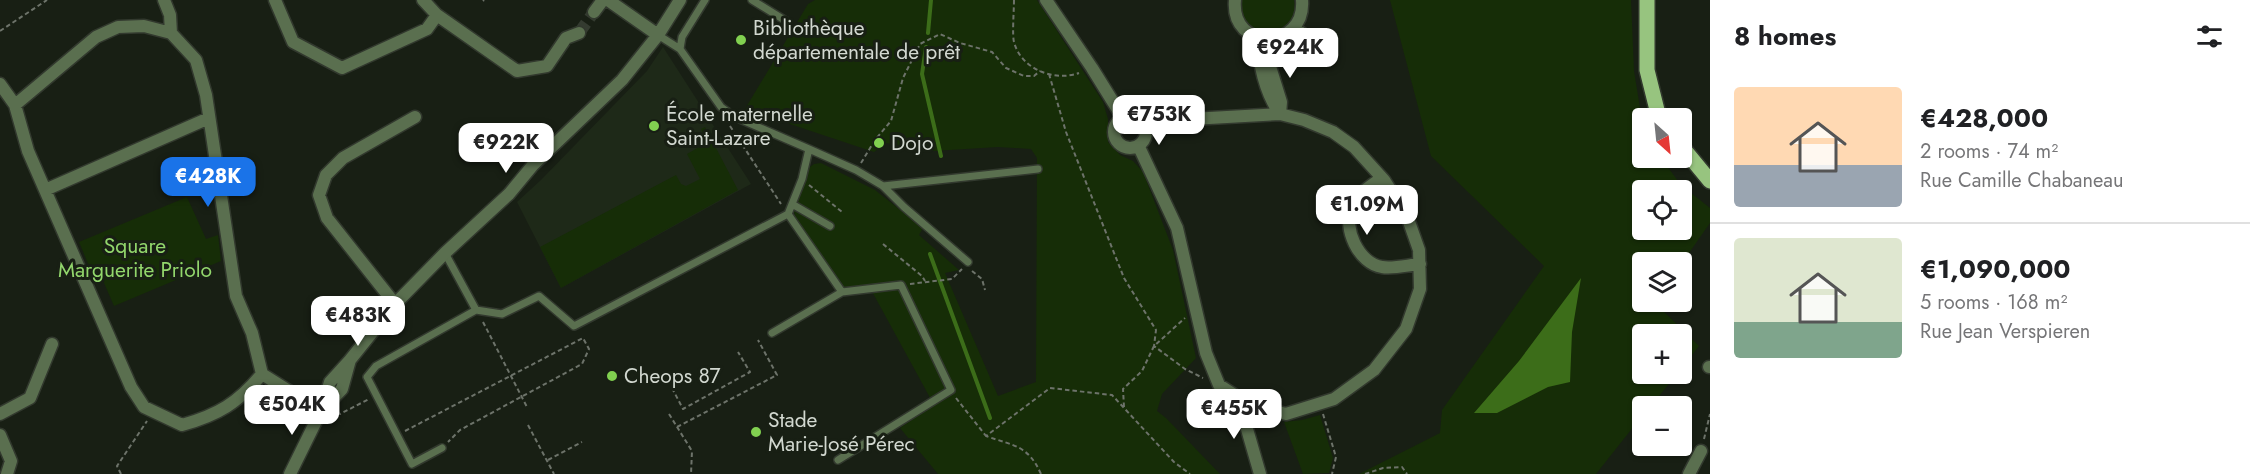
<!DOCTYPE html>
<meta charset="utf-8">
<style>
:root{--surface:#fff;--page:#f6f6f6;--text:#202124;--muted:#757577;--line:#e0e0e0;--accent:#1a73e8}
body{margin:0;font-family:Jost,sans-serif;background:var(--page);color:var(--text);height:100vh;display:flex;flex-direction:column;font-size:22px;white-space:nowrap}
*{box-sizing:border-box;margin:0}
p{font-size:20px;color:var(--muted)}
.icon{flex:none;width:33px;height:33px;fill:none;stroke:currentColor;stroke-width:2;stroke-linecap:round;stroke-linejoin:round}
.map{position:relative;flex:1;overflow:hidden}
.sheet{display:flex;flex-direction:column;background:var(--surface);width:540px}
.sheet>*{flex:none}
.needle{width:39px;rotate:153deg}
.buttons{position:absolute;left:1632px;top:108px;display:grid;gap:12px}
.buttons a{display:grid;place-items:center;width:60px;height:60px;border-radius:6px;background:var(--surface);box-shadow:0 2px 4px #0004;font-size:30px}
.price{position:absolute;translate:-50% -51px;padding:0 14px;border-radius:12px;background:#fff;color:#222;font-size:20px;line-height:39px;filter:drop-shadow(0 2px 3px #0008)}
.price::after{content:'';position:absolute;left:50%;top:36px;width:18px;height:14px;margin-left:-9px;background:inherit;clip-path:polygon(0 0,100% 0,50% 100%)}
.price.current{background:var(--accent);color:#fff}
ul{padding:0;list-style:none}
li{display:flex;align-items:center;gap:18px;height:150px;padding:0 24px}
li+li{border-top:2px solid var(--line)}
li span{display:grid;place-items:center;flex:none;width:168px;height:120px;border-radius:6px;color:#555}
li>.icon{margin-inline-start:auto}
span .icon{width:72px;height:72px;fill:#fffc;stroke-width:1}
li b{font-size:26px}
h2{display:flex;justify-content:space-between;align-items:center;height:72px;padding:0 24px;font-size:26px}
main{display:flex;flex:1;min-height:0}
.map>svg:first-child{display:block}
.built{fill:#1e2918}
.green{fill:#162d07;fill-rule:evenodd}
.water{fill:#3c6d19}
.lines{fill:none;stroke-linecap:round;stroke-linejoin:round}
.stream{stroke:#3c6d19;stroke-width:4}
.minor-tunnel{stroke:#343b30;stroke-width:12;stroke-dasharray:12 6;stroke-linecap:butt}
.service-casing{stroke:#32392e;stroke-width:10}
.minor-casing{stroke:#32392e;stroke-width:15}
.primary-casing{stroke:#32392e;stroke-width:18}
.path{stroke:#6d736a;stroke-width:2;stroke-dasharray:4.5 3;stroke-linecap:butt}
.service{stroke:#5a6f4f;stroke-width:7}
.minor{stroke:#5a6f4f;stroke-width:12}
.primary{stroke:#97c47f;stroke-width:15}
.poi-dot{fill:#81d050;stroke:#181f14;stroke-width:2}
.labels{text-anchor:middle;stroke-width:6;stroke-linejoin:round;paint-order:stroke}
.poi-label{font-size:21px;fill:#d2d8d0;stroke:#181f14;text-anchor:start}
.park-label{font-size:21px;fill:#92d66c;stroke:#181f14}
</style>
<main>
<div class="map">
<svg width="1710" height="474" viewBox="0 0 1710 474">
<rect width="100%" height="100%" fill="#181f14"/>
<path class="built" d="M663 47 751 184 561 288 517 202 541 180 647 71Z"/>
<path class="green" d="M815 0H1037L1103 102 1108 119V142L1120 155 1133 161 1143 172 1173 250 1196 358 1162 394 1157 411 1166 418 1220 474H938L900 428 934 405 869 286 856 292 843 288 795 216 793 207 810 167 814 164 821 163 875 190 923 228 919 235 959 270 945 273 998 396 1036 382 1037 158 1031 149 998 147 917 152 887 143 874 152 745 109 808 4Z
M1241 0H1294C1301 42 1235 43 1241 0Z
M1390 0H1631L1634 71 1642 120V158H1661L1681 185 1710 208V223L1682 263 1642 262V302H1654L1699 346 1682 368V334H1642V374H1677L1651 406H1642V416L1596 474H1359L1440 433 1442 410 1544 266 1431 156ZM1642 190H1682V230H1642Z
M705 127 738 190 561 288 540 247 676 175 681 184 686 186 700 179 687 154 708 142 701 129Z
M187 197 206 239 218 235 221 261 114 306 101 276 94 278 79 242Z
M1320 415 1333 458 1329 473 1303 474 1284 422 1302 420Z"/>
<path class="water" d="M1581 278 1572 332 1570 382 1548 387 1497 413H1474L1519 361Z"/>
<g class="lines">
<path class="stream" d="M928 33 931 0
M926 47 922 74 941 156
M930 254 990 418"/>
<path class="minor-tunnel" d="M579 33 594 12"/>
<defs>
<path id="service" d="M752 0 786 21
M680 49 682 37 705 0
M809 149 856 170 883 186 904 207 968 262
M883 186 1038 169
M792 204 830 226
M788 214 842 292
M445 253 476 310
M772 333 842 292 901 285 951 390 838 460
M442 448 412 464 367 377 376 366 476 310 502 314 539 296 574 326 788 214 802 179 809 149 735 117 721 107 680 49 658 35"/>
<path id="minor" d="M164 0 170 15 171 33
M275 0 293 42 342 68 427 29 437 15
M423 0 437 15 517 71 547 66 566 38 579 33
M608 0 658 35
M1046 0 1092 68 1123 118
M1235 0C1230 52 1306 51 1302 0
M594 12 603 0
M1294 28 1314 42
M1256 37C1260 65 1264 91 1280 114
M1275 39 1268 60 1281 102 1280 114
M0 84 15 105 28 151 131 387 144 407 182 425C218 415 238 403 262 374
M15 105 96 37 118 27 144 26 171 33 196 60 206 95 236 296 252 333 262 374 321 411
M1114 132a16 16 0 1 1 32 0a16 16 0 1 1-32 0Z
M1139 147 1177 228 1206 353 1219 385 1250 405 1286 414 1334 399 1374 370 1406 329 1420 289 1419 250 1407 216 1384 180 1354 147 1333 132 1304 120 1280 114 1191 119 1146 127
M1382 178C1370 186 1358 194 1352 207 1342 228 1359 264 1382 267 1393 269 1408 265 1420 264
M45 190 209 118
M395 304 327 218 319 195 326 175 343 158 415 117
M350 360 395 304 445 253 509 194 533 165 622 80 658 35 680 0
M1709 367H1710
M1238 398 1260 474
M0 414 30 398 52 344
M0 435 11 461 7 474
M290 474 321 411 330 382 350 360 342 389 321 411
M1689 474 1701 451"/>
<path id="primary" d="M1647 0V70L1659 118
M1682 147 1710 181"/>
</defs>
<use href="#service" class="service-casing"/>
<use href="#minor" class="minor-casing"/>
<use href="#primary" class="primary-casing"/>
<path class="path" d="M1014 0C1014 10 1012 35 1014 42 1021 69 1054 82 1079 73
M483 1 484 0
M0 31 47 0
M1049 74 1066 132 1124 278 1156 330 1154 346 1185 369 1203 378
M730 126 781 204
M861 163 875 140 891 121 903 78 920 44 940 34 960 43 992 52 1006 68 1024 76H1034L1040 71
M809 185 842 212
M883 244 922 276 925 281
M972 271 982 279 985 290
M910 284 952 279 962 269
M483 322 527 407
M672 388 683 409 750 372 738 352
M956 398 986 436
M1124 407 1123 389 1142 371 1154 346 1185 318
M337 412 340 414 369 399
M669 414 692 451 691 474
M1323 414 1336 457 1332 474
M528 425 554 474
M677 427 777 375 758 340
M405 431 583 338 589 349 582 364 460 430 448 442
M1704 439 1710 414
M548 460 582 442
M121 474 117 466 147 421
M1041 474C1028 445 1014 446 986 436L1050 388 1112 395 1174 462 1190 474
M1365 474 1383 468 1402 467 1407 474"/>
<use href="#service" class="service"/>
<use href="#minor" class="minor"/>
<use href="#primary" class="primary"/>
</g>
<g class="poi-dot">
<circle cx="741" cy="40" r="6"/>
<circle cx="654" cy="126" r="6"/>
<circle cx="879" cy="143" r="6"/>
<circle cx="612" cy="376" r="6"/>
<circle cx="756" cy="432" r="6"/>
</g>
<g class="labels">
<g class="poi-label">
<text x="753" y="35">Bibliothèque<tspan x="753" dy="24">départementale de prêt</tspan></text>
<text x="666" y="121">École maternelle<tspan x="666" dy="24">Saint-Lazare</tspan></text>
<text x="891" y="150">Dojo</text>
<text x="624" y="383">Cheops 87</text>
<text x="768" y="427">Stade<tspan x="768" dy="24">Marie-José Pérec</tspan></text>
</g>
<g class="park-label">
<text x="135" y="253">Square<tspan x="135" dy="24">Marguerite Priolo</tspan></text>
</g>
</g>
</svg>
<div class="buttons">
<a><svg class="needle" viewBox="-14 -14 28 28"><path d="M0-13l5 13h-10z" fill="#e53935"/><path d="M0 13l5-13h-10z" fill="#757577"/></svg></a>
<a><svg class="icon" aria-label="locate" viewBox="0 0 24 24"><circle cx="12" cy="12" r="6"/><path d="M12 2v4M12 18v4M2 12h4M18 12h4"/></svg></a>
<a><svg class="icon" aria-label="layers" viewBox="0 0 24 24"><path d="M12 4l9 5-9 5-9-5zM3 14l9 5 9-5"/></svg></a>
<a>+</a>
<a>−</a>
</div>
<b class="price" style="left:1290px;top:79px">€924K</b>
<b class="price" style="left:1159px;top:146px">€753K</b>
<b class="price" style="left:506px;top:174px">€922K</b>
<b class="price current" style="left:208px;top:208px">€428K</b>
<b class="price" style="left:1367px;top:236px">€1.09M</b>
<b class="price" style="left:358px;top:347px">€483K</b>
<b class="price" style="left:292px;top:436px">€504K</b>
<b class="price" style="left:1234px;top:440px">€455K</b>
</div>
<section class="sheet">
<h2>8 homes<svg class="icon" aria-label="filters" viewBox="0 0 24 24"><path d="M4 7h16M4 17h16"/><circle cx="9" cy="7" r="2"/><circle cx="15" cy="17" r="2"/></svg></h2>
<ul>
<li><span style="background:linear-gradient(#ffd9b3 65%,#9aa5b1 0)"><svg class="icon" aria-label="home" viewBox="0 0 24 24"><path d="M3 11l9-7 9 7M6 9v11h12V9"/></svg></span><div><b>€428,000</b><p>2 rooms · 74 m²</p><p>Rue Camille Chabaneau</p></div></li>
<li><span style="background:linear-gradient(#dfe7d0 70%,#7fa58c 0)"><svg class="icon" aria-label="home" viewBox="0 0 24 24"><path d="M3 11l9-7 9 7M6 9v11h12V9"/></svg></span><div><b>€1,090,000</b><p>5 rooms · 168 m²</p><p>Rue Jean Verspieren</p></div></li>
</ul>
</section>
</main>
